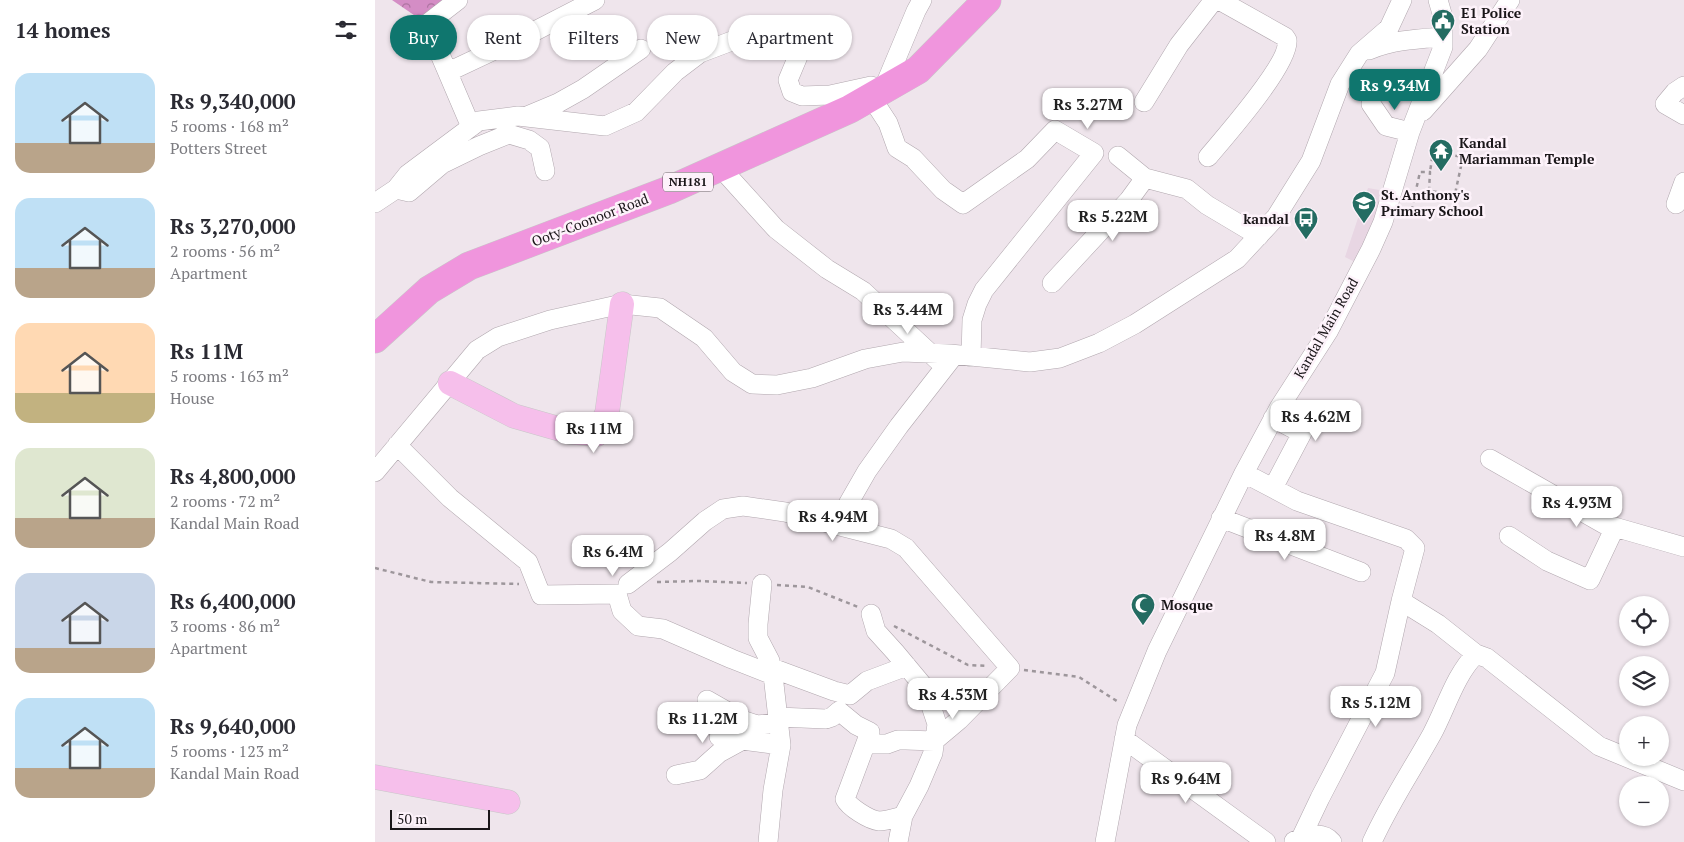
<!DOCTYPE html>
<meta charset="utf-8">
<style>
:root{--surface:#fff;--page:#f7f7f7;--text:#2b2b33;--muted:#7c7c81;--accent:#0f766e}
body{margin:0;font-family:"PT Serif",serif;background:var(--page);color:var(--text);height:100vh;display:flex;flex-direction:column;font-size:19px;white-space:nowrap}
*{box-sizing:border-box;margin:0}
p{font-size:16px;color:var(--muted)}
.icon{flex:none;width:28px;height:28px;fill:none;stroke:currentColor;stroke-width:2;stroke-linecap:round;stroke-linejoin:round}
.map{position:relative;flex:1;overflow:hidden}
.sheet{display:flex;flex-direction:column;background:var(--surface);width:375px}
.sheet>*{flex:none}
.top-card{position:absolute;left:15px;top:15px;width:475px;height:45px;display:flex;gap:10px}
.tools{position:absolute;left:1244px;top:596px;display:grid;gap:10px}
.tools a{display:grid;place-items:center;width:50px;height:50px;border-radius:50%;background:var(--surface);box-shadow:0 1px 4px #0004;font-size:25px}
.scale{position:absolute;left:15px;bottom:12px;width:100px;box-sizing:border-box;padding-left:5px;border:2px solid #1a1619;border-top:0;font-size:14px;line-height:18px;white-space:nowrap;color:#1a1619;-webkit-text-stroke:4px #fdf2fa;paint-order:stroke}
.price{position:absolute;translate:-50% -42px;padding:0 11px;border-radius:10px;background:#fff;color:#222;font-size:16px;line-height:32px;filter:drop-shadow(0 1px 2px #0008)}
.price::after{content:'';position:absolute;left:50%;top:30px;width:15px;height:11px;margin-left:-8px;background:inherit;clip-path:polygon(0 0,100% 0,50% 100%)}
.price.active{background:var(--accent);color:#fff}
ul{padding:0;list-style:none}
li{display:flex;align-items:center;gap:15px;height:125px;padding:0 15px}
li span{display:grid;place-items:center;flex:none;width:140px;height:100px;border-radius:15px;color:#555}
li>.icon{margin-inline-start:auto}
span .icon{width:60px;height:60px;fill:#fffc;stroke-width:1}
li b{font-size:21px}
h2{display:flex;justify-content:space-between;align-items:center;height:60px;padding:0 15px;font-size:21px}
.tag{padding:0 18px;border-radius:22px;background:var(--surface);box-shadow:0 1px 4px #0004;font-size:18px;line-height:45px}
.tag.active{background:var(--accent);color:#fff}
main{display:flex;flex:1;min-height:0}
.map>svg:first-child{display:block}
.built{fill:#e8d6e3}
.forest{fill:url(#forest-crowns)}
.lines{fill:none;stroke-linecap:round;stroke-linejoin:round}
.minor-casing{stroke:#b1a7ae;stroke-width:20}
.major-casing{stroke:#c8c7c8;stroke-width:25}
.highway-casing{stroke:#c8c7c8;stroke-width:29}
.path{stroke:#9d969b;stroke-width:2.5;stroke-dasharray:4 4;stroke-linecap:butt}
.minor{stroke:#fff;stroke-width:19}
.major{stroke:#f6bfeb;stroke-width:24}
.highway{stroke:#f095dd;stroke-width:28}
.labels{text-anchor:middle;stroke-width:5;stroke-linejoin:round;paint-order:stroke}
.shield{fill:#fdf2fa;stroke:#5e585c;stroke-width:1}
.shield-label{font-size:12px;font-weight:bold;fill:#1a1619}
.poi-label{font-size:14px;font-weight:bold;fill:#1a1619;stroke:#fdf2fa;text-anchor:start}
.street-label{font-size:14px;fill:#1a1619;stroke:#fdf2fa}
</style>
<main>
<section class="sheet">
<h2>14 homes<svg class="icon" aria-label="filters" viewBox="0 0 24 24"><path d="M4 7h16M4 17h16"/><circle cx="9" cy="7" r="2"/><circle cx="15" cy="17" r="2"/></svg></h2>
<ul>
<li><span style="background:linear-gradient(#bfe0f5 70%,#b9a48a 0)"><svg class="icon" aria-label="home" viewBox="0 0 24 24"><path d="M3 11l9-7 9 7M6 9v11h12V9"/></svg></span><div><b>Rs 9,340,000</b><p>5 rooms · 168 m²</p><p>Potters Street</p></div></li>
<li><span style="background:linear-gradient(#bfe0f5 70%,#b9a48a 0)"><svg class="icon" aria-label="home" viewBox="0 0 24 24"><path d="M3 11l9-7 9 7M6 9v11h12V9"/></svg></span><div><b>Rs 3,270,000</b><p>2 rooms · 56 m²</p><p>Apartment</p></div></li>
<li><span style="background:linear-gradient(#ffd9b3 70%,#c2b280 0)"><svg class="icon" aria-label="home" viewBox="0 0 24 24"><path d="M3 11l9-7 9 7M6 9v11h12V9"/></svg></span><div><b>Rs 11M</b><p>5 rooms · 163 m²</p><p>House</p></div></li>
<li><span style="background:linear-gradient(#dfe7d0 70%,#b9a48a 0)"><svg class="icon" aria-label="home" viewBox="0 0 24 24"><path d="M3 11l9-7 9 7M6 9v11h12V9"/></svg></span><div><b>Rs 4,800,000</b><p>2 rooms · 72 m²</p><p>Kandal Main Road</p></div></li>
<li><span style="background:linear-gradient(#c9d6e8 75%,#b9a48a 0)"><svg class="icon" aria-label="home" viewBox="0 0 24 24"><path d="M3 11l9-7 9 7M6 9v11h12V9"/></svg></span><div><b>Rs 6,400,000</b><p>3 rooms · 86 m²</p><p>Apartment</p></div></li>
<li><span style="background:linear-gradient(#bfe0f5 70%,#b9a48a 0)"><svg class="icon" aria-label="home" viewBox="0 0 24 24"><path d="M3 11l9-7 9 7M6 9v11h12V9"/></svg></span><div><b>Rs 9,640,000</b><p>5 rooms · 123 m²</p><p>Kandal Main Road</p></div></li>
</ul>
</section>
<div class="map">
<svg width="1309" height="842" viewBox="0 0 1309 842">
<defs>
<pattern id="forest-crowns" width="20" height="18" patternUnits="userSpaceOnUse" patternTransform="scale(1.25)"><rect width="20" height="18" fill="#d48dc5"/><path d="M2 6a3 3 0 1 1 6 0M12 15a3 3 0 1 1 6 0" fill="none" stroke="#ab729f"/></pattern>
</defs>
<rect width="100%" height="100%" fill="#efe5ec"/>
<path class="built" d="M993 188 1010 191 984 264 970 257Z"/>
<path class="forest" d="M17 0H83L52 24Z"/>
<g class="lines">
<defs>
<path id="minor" d="M83 0 52 24 96 127
M994 50C1018 40 1042 39 1068 37
M73 72 160 31 220 0
M1309 86 1300 92 1290 104 1309 115
M496 97 513 123 522 148 538 158 568 190 588 204 652 159 680 130 719 153 609 290 602 304 597 320 596 357
M769 102 804 45 839 0
M996 104 1011 126 1035 132
M1048 111 1103 49 1135 0
M152 116 183 103 208 89 266 49
M743 156 770 178 812 189 832 205 884 236
M833 157C849 138 916 62 912 40L910 37 844 0
M345 167 401 229 452 269 488 291 570 367
M170 171 165 148 154 140 134 134 104 146 67 164 34 192 21 189 33 174 104 121 143 116 230 126 261 112 300 72 325 53 378 33 408 32 429 42 413 80 417 92 427 96 455 95 496 86 508 90 541 11 547 0
M0 203 21 189
M1301 204 1309 182
M677 283 754 200 770 178
M22 445 75 498 153 562 166 595 242 594 247 611 263 626 288 629 357 659 398 675
M1115 459 1229 524 1309 547
M0 472 102 350 123 337 175 320 247 304 285 308 329 338 358 372 377 384 402 385 437 378 490 359 528 352 575 354 655 362 685 358 724 343 760 324 862 259 901 217 936 161 965 84 984 54 1014 28 1027 0
M869 473 922 501 1031 539 1040 548 1026 601 1063 624 1101 654
M898 488 927 433 898 418
M846 518 986 572
M461 525 492 471 524 426 577 358
M1134 536 1172 561 1215 580 1240 527
M253 584 295 552 330 521 348 509 368 506 410 512 516 539 531 548 635 668 584 720 559 741 531 740H523L512 744H491
M387 584 383 624V638L395 661 398 675 406 745 398 790 393 842
M496 614 501 631 520 652 550 688 562 724 558 753 544 786 528 816 523 842
M397 668 459 691 475 695 492 681 532 666
M332 700 367 720 382 725 403 723
M402 717 451 719 457 717 464 711 481 725 495 732 470 799C474 807 494 820 504 821 512 821 520 818 528 816
M344 737 406 745
M749 739 891 842
M301 775 325 770 344 753 366 741
M926 838 945 798 1010 673 1026 601
M919 841C932 836 947 830 957 842
M730 842 752 725 782 651 869 473 904 408 954 330 996 249 1008 222 1035 132 1068 47V17L1063 0
M997 842C1014 804 1037 770 1057 734 1071 708 1080 675 1101 654L1112 658 1224 746 1309 781"/>
<path id="major" d="M75 383 139 416 195 432 222 434 232 413 247 304
M0 777 133 802"/>
<path id="highway" d="M0 339 54 290 94 266 294 190 475 109 543 70 612 0"/>
</defs>
<use href="#minor" class="minor-casing"/>
<use href="#major" class="major-casing"/>
<use href="#highway" class="highway-casing"/>
<path class="path" d="M1028 213 1037 208 1045 172H1055L1054 191 1080 194 1088 157 1058 152 1055 172
M0 568 56 582 144 584
M282 582 323 581 372 583
M402 585 433 587 483 607
M519 626 593 665 613 666
M649 670 704 677 745 703"/>
<use href="#minor" class="minor"/>
<use href="#major" class="major"/>
<use href="#highway" class="highway"/>
</g>
<defs>
<symbol id="civic-pin" viewBox="-11 -11 22 30"><path d="M0 17L-7.5 6A9.5 9.5 0 1 1 7.5 6Z" fill="#246c62" stroke="#fdf2fa"/><path d="M-.6-6.5H3V-4.5H.6V-3L4-1V1h2V6H-6V1h2V-1L-.6-3ZM-1.2 2.5V6h2.4V2.5Z" fill="#fff"/></symbol>
<symbol id="temple-pin" viewBox="-11 -11 22 30"><path d="M0 17L-7.5 6A9.5 9.5 0 1 1 7.5 6Z" fill="#246c62" stroke="#fdf2fa"/><path d="M0-6L5-2H3V0L6.5 2.5H4V6H1.5V3h-3V6H-4V2.5H-6.5L-3 0V-2H-5Z" fill="#fff"/></symbol>
<symbol id="school-pin" viewBox="-11 -11 22 30"><path d="M0 17L-7.5 6A9.5 9.5 0 1 1 7.5 6Z" fill="#246c62" stroke="#fdf2fa"/><path d="M0-5L7-2L0 1L-7-2ZM-4 1L0 2.5L4 1V4Q0 6-4 4Z" fill="#fff"/></symbol>
<symbol id="bus-pin" viewBox="-11 -11 22 30"><path d="M0 17L-7.5 6A9.5 9.5 0 1 1 7.5 6Z" fill="#246c62" stroke="#fdf2fa"/><path d="M-5-6H5V4H4V6H2V4H-2V6H-4V4H-5ZM-3.5-4V0h7V-4ZM-3.5 1.2v1.5H-2V1.2ZM2 1.2v1.5H3.5V1.2Z" fill="#fff"/></symbol>
<symbol id="mosque-pin" viewBox="-11 -11 22 30"><path d="M0 17L-7.5 6A9.5 9.5 0 1 1 7.5 6Z" fill="#246c62" stroke="#fdf2fa"/><path d="M3.5-4.9A6 6 0 1 0 3.5 4.9A5 5 0 1 1 3.5-4.9Z" fill="#fff"/></symbol>
</defs>
<g fill-rule="evenodd">
<use href="#civic-pin" x="1054" y="7" width="28" height="38"/>
<use href="#temple-pin" x="1052" y="137" width="28" height="38"/>
<use href="#school-pin" x="975" y="189" width="28" height="38"/>
<use href="#bus-pin" x="917" y="205" width="28" height="38"/>
<use href="#mosque-pin" x="754" y="591" width="28" height="38"/>
</g>
<g class="labels">
<rect class="shield" x="288" y="172.5" width="50" height="19" rx="4"/>
<g class="shield-label">
<text x="313" y="186">NH181</text>
</g>
<g class="poi-label">
<text x="1086" y="18">E1 Police<tspan x="1086" dy="16">Station</tspan></text>
<text x="1084" y="148">Kandal<tspan x="1084" dy="16">Mariamman Temple</tspan></text>
<text x="1006" y="200">St. Anthony's<tspan x="1006" dy="16">Primary School</tspan></text>
<text x="914" y="224" text-anchor="end">kandal</text>
<text x="786" y="610">Mosque</text>
</g>
<g class="street-label">
<text transform="translate(215 220) rotate(-21)" y="5">Ooty-Coonoor Road</text>
<text transform="translate(951 328) rotate(-60)" y="5">Kandal Main Road</text>
</g>
</g>
</svg>
<div class="tools">
<a><svg class="icon" aria-label="locate" viewBox="0 0 24 24"><circle cx="12" cy="12" r="6"/><path d="M12 2v4M12 18v4M2 12h4M18 12h4"/></svg></a>
<a><svg class="icon" aria-label="layers" viewBox="0 0 24 24"><path d="M12 4l9 5-9 5-9-5zM3 14l9 5 9-5"/></svg></a>
<a>+</a>
<a>−</a>
</div>
<div class="scale">50 m</div>
<b class="price active" style="left:1020px;top:111px">Rs 9.34M</b>
<b class="price" style="left:713px;top:130px">Rs 3.27M</b>
<b class="price" style="left:738px;top:242px">Rs 5.22M</b>
<b class="price" style="left:533px;top:335px">Rs 3.44M</b>
<b class="price" style="left:941px;top:442px">Rs 4.62M</b>
<b class="price" style="left:219px;top:454px">Rs 11M</b>
<b class="price" style="left:1202px;top:528px">Rs 4.93M</b>
<b class="price" style="left:458px;top:542px">Rs 4.94M</b>
<b class="price" style="left:910px;top:561px">Rs 4.8M</b>
<b class="price" style="left:238px;top:577px">Rs 6.4M</b>
<b class="price" style="left:578px;top:720px">Rs 4.53M</b>
<b class="price" style="left:1001px;top:728px">Rs 5.12M</b>
<b class="price" style="left:328px;top:744px">Rs 11.2M</b>
<b class="price" style="left:811px;top:804px">Rs 9.64M</b>
<div class="top-card">
<a class="tag active">Buy</a>
<a class="tag">Rent</a>
<a class="tag">Filters</a>
<a class="tag">New</a>
<a class="tag">Apartment</a>
</div>
</div>
</main>
